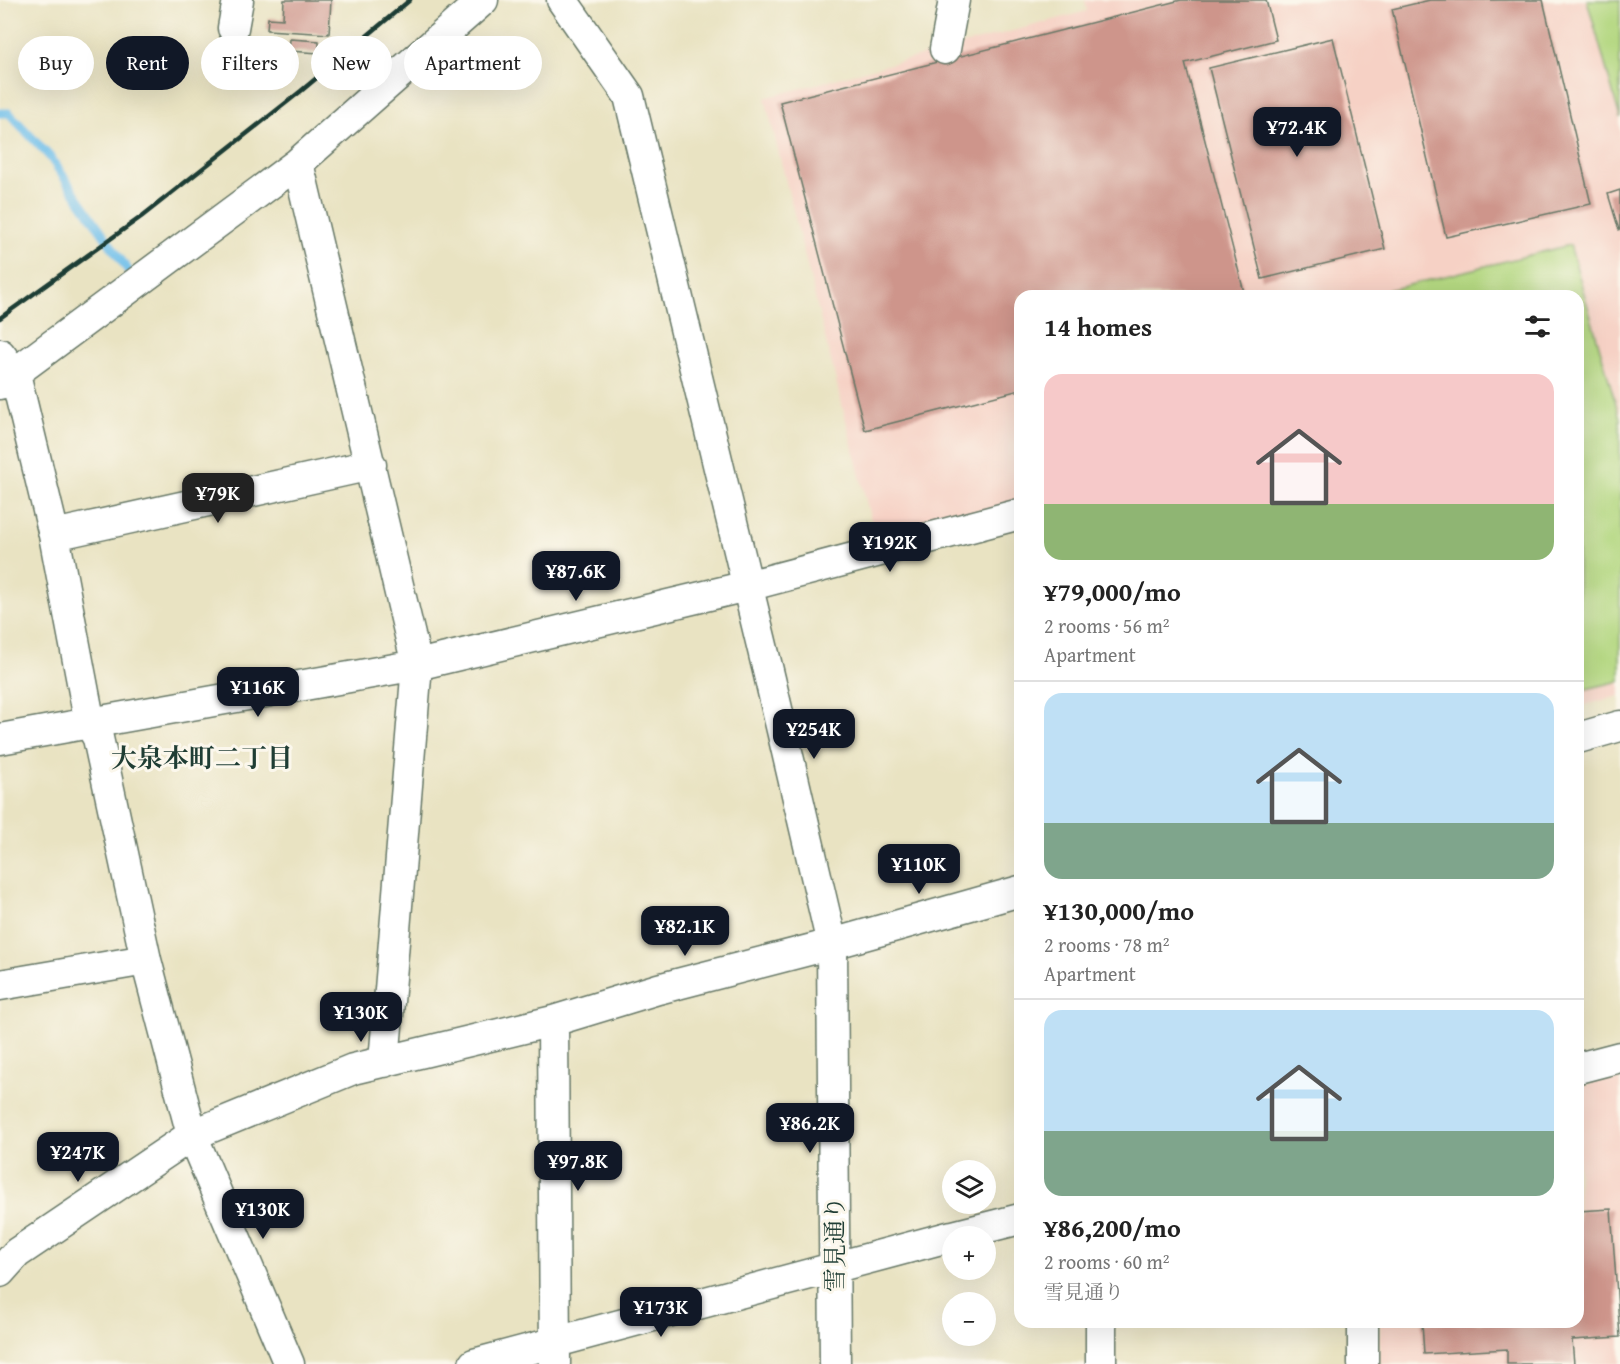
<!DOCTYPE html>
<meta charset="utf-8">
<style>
:root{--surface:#fff;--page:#f6f6f6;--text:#222;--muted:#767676;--line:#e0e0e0;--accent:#111827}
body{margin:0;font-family:"Gentium Book Plus","Noto Serif JP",serif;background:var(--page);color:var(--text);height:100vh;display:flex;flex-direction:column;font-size:22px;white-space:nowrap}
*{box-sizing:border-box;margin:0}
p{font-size:20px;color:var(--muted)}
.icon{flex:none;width:33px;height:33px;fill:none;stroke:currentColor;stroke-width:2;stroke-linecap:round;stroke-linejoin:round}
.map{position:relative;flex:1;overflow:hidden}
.panel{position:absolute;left:1014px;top:290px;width:570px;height:1038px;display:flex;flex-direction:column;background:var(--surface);border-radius:18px;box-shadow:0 6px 24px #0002}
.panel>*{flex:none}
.banner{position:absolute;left:18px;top:36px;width:570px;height:54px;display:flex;gap:12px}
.fabs{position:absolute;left:942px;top:1160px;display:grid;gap:12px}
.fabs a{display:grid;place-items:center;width:54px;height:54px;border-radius:50%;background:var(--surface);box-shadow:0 6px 24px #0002;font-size:30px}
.price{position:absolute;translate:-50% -51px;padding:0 14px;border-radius:12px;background:var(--accent);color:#fff;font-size:20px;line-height:39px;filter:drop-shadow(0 2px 3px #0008)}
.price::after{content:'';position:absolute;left:50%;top:36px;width:18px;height:14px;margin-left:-9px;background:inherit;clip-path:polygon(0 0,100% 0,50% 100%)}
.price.current{background:#222;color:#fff}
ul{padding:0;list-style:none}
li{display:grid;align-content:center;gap:12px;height:318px;padding:0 30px}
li+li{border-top:2px solid var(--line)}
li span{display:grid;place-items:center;height:186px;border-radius:18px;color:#555}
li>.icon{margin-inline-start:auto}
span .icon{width:108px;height:108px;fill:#fffc;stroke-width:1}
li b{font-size:26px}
h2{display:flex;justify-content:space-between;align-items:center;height:72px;padding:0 30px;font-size:26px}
.chip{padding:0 21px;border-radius:27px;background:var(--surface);box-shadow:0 6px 24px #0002;font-size:21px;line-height:54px}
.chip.current{background:var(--accent);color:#fff}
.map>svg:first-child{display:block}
.built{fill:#f6d1c5}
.green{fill:#b3d780;stroke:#698a5a;stroke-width:1.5}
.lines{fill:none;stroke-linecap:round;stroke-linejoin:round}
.stream{stroke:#6fbfea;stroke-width:9}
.building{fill:#ce958b}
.minor-casing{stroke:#676;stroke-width:33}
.minor{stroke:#fff;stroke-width:30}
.rail{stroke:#1f3d34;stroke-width:4.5}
.labels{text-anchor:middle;stroke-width:6;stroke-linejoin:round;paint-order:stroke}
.street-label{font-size:24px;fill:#1f3d34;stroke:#fbf7ec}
.neighbourhood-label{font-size:26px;font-weight:bold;fill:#1f3d34;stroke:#fbf7ec}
</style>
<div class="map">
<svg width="1620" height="1364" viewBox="0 0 1620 1364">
<rect width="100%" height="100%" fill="#fbf7ec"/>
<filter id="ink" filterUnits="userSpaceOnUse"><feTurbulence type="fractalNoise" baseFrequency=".0167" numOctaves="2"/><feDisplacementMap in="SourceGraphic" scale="12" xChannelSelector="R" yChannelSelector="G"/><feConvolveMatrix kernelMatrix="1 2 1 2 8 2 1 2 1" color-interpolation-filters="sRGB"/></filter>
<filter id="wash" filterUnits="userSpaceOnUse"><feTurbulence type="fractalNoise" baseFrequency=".008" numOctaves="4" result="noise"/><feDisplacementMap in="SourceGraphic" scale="24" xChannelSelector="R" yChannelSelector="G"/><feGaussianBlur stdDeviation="1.35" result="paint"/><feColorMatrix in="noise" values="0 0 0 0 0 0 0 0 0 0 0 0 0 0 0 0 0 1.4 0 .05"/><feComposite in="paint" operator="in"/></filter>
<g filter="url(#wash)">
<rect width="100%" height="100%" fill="#e9e3c2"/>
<path class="built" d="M1085 0H1620V696L1578 707V296H1020V508L876 540 765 98 1087 11Z
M1620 1076V1364H1380V1322H1578V1087Z"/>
<path class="green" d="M1587 0H1620V118Z
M1570 245 1620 418V681L1578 691V296L1369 295Z"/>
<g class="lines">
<path class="stream" d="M0 113H9L50 157 130 273"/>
</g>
<g id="blocks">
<path class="building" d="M284 0H331L329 34 267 30 268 18 283 19Z
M1181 0H1266L1276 40 1185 63 1245 296H1020V390L865 430 780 102Z
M1430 0H1543L1591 204 1446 237 1392 9Z
M1333 38 1385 249 1262 279 1209 68Z
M290 39 319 41V53L289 51Z
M1620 190V230H1619L1608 194Z
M1611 1209 1620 1337 1572 1340 1574 1364H1507V1349L1424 1354 1422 1322H1578V1211Z"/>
</g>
</g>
<g filter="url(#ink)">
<use href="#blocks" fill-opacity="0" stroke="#676" stroke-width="1.5"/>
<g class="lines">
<defs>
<path id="minor" d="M562 0 629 96 770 679 832 944 835 1364
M233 28 238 0
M945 49 954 0
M298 163 417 665 384 1062
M0 354 15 374 54 535 90 724 98 738 146 960 192 1135 289 1364
M0 384 298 163 483 0
M54 535 371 465
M1578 738 1620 726
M0 739 417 665 747 586 1020 514
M0 985 146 960
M553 1021 555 1364
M1578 1068 1620 1057
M953 1236 1020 1219
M0 1272 17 1253 192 1135 353 1069 553 1021 658 989 832 944 1020 891
M1101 1322V1364
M1363 1322V1364
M474 1364 952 1236"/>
</defs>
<use href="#minor" class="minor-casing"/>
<use href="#minor" class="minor"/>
<path class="rail" d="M0 318 141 217 301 91 410 0"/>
</g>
</g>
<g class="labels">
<g class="street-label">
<text transform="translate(835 1244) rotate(-90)" y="8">雪見通り</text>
</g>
<g class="neighbourhood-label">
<text x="202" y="767">大泉本町二丁目</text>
</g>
</g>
</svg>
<div class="fabs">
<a><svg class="icon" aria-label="layers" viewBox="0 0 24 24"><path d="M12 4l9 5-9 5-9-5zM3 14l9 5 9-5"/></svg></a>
<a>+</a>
<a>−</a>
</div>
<b class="price" style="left:1297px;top:158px">¥72.4K</b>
<b class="price current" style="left:218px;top:524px">¥79K</b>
<b class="price" style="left:890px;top:573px">¥192K</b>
<b class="price" style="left:576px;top:602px">¥87.6K</b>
<b class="price" style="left:258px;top:718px">¥116K</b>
<b class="price" style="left:814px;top:760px">¥254K</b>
<b class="price" style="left:919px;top:895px">¥110K</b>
<b class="price" style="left:685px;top:957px">¥82.1K</b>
<b class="price" style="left:361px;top:1043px">¥130K</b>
<b class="price" style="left:810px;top:1154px">¥86.2K</b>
<b class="price" style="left:78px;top:1183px">¥247K</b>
<b class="price" style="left:578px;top:1192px">¥97.8K</b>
<b class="price" style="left:263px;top:1240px">¥130K</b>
<b class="price" style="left:661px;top:1338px">¥173K</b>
<div class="banner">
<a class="chip">Buy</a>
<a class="chip current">Rent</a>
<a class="chip">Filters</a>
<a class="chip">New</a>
<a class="chip">Apartment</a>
</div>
<section class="panel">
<h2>14 homes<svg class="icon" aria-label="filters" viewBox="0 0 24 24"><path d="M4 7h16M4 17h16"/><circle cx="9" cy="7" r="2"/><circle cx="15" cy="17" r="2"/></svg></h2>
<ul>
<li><span style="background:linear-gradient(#f6c9c9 70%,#8fb573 0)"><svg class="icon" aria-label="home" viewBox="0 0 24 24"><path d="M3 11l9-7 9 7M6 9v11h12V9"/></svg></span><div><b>¥79,000/mo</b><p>2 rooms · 56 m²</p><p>Apartment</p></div></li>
<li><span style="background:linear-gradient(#bfe0f5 70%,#7fa58c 0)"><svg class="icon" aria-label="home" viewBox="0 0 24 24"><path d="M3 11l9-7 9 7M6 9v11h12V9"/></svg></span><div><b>¥130,000/mo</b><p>2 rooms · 78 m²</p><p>Apartment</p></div></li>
<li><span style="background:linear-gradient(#bfe0f5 65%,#7fa58c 0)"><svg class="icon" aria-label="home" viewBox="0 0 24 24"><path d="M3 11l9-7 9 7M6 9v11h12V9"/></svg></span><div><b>¥86,200/mo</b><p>2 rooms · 60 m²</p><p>雪見通り</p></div></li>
</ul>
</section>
</div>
